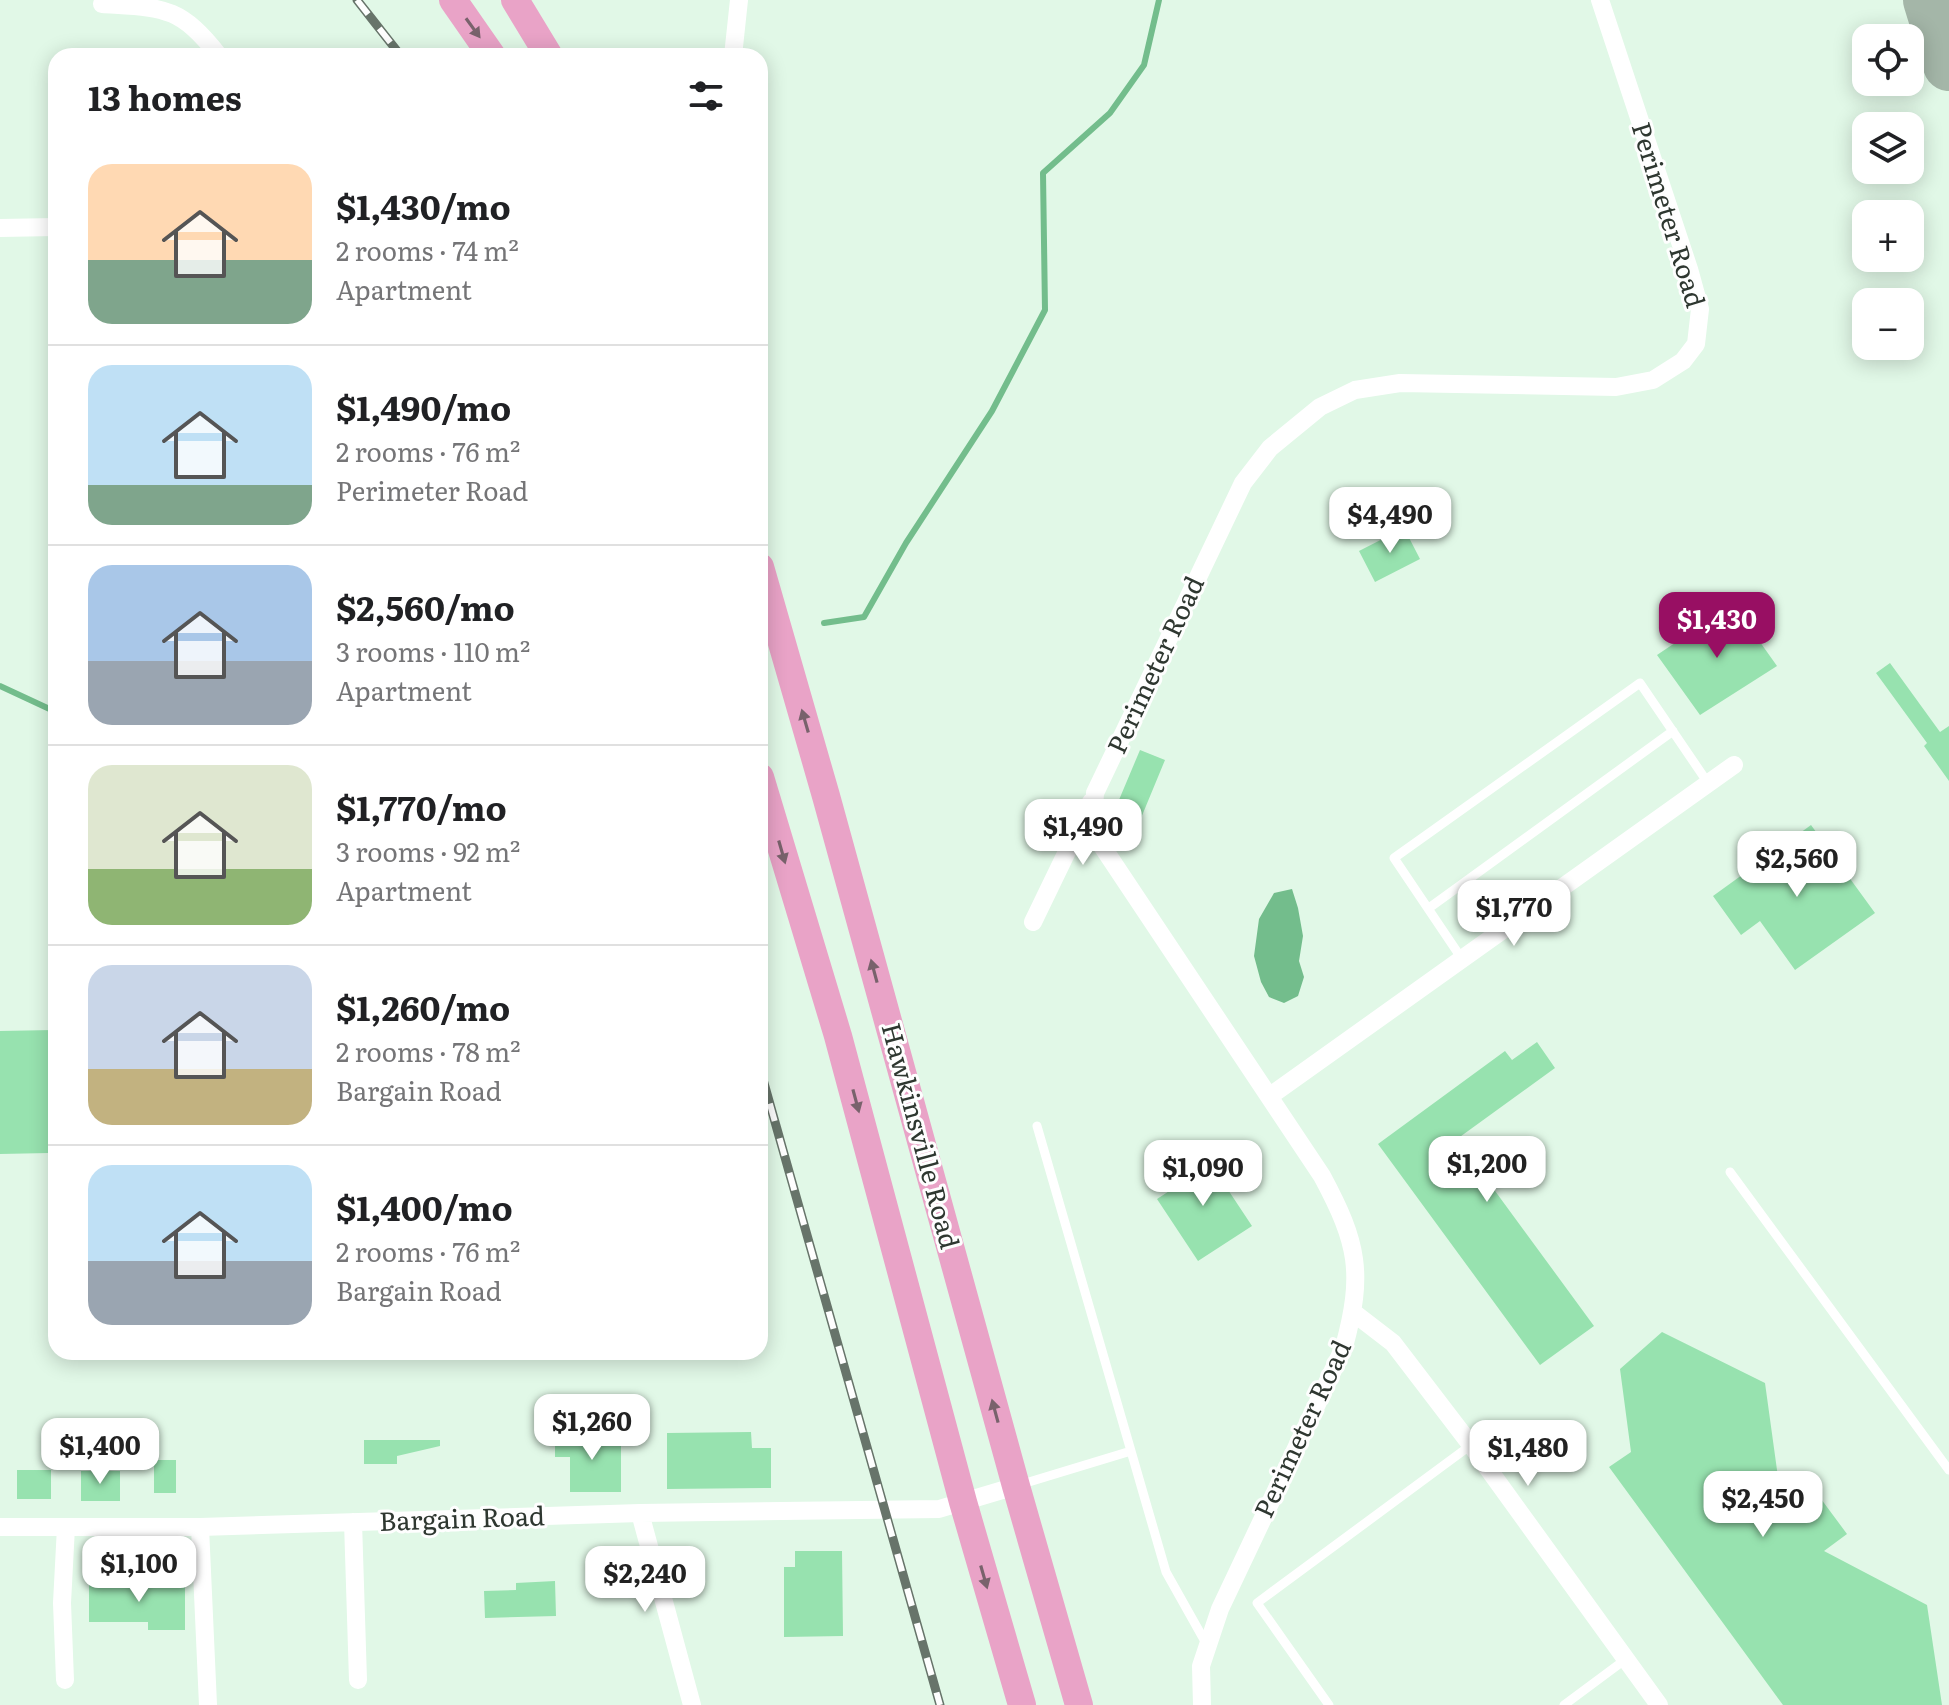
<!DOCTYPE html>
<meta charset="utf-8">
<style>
:root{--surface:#fff;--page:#f2f2f2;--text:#202124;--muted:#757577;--line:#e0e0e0;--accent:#980f63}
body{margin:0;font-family:Literata,serif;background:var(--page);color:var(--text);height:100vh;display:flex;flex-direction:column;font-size:30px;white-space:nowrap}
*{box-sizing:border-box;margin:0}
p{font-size:26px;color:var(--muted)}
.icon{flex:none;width:44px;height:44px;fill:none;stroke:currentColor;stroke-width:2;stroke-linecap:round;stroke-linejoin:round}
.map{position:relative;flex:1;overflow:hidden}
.drawer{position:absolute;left:48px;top:48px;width:720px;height:1312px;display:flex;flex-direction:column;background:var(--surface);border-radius:24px;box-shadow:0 4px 20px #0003}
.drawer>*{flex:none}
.fabs{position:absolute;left:1852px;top:24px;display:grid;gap:16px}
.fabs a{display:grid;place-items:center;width:72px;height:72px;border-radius:16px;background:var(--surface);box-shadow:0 4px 20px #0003;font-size:40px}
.price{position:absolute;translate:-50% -68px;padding:0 18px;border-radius:16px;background:#fff;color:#222;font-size:26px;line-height:52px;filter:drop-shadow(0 2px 4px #0008)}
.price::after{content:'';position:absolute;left:50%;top:48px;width:24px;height:18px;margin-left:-12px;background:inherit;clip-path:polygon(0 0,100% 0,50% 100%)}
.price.on{background:var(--accent);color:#fff}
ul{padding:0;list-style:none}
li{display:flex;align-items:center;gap:24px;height:200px;padding:0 40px}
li+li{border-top:2px solid var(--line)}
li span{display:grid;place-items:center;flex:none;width:224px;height:160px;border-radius:24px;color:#555}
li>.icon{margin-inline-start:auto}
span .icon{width:96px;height:96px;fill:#fffc;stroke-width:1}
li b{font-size:34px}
h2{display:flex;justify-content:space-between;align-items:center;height:96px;padding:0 40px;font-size:34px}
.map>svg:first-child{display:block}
.water{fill:#73bd8c}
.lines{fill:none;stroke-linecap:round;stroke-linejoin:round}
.stream{stroke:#73bd8c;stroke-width:6}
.taxiway{stroke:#a4b6a8;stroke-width:52}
.building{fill:#97e2af}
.lane{stroke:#fff;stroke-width:9}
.street{stroke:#fff;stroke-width:18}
.primary{stroke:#e9a3c7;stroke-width:28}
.rail-casing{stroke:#67746a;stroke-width:9}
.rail{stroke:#fefefe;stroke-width:6;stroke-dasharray:18;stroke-linecap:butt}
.oneway{fill:#79626c}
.labels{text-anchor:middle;stroke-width:6;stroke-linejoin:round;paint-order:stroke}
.street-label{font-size:26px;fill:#2e3730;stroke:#fefefe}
</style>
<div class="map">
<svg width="1949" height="1705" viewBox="0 0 1949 1705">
<rect width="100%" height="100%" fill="#e1f8e7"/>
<path class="water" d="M1292 889 1298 908 1303 936 1299 961 1304 977 1298 996 1284 1003 1269 997 1261 982 1254 956 1259 919 1274 893Z"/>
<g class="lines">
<path class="stream" d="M824 623 864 617 906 543 992 411 1045 310 1043 173 1110 113 1144 65 1159 0
M0 686 56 712"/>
<path class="taxiway" d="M1929 0 1949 65"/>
</g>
<path class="building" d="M1404 528 1420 559 1375 582 1359 551Z
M1733 604 1777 666 1700 715 1657 655Z
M1890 663 1940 732 1949 726V781L1924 746 1927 743 1876 673Z
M1140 750 1165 760 1141 818 1116 807Z
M1811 825 1875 913 1795 970 1760 921 1741 935 1713 896Z
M53 1030V1053H50V1104H48L49 1153 0 1154V1031Z
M1537 1042 1555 1068 1457 1139 1594 1326 1540 1365 1378 1144 1505 1051 1512 1060Z
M1203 1152 1252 1226 1198 1261 1157 1199 1180 1184 1172 1173Z
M1662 1332 1765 1383 1781 1499 1807 1480 1847 1534 1824 1551 1927 1605 1942 1705H1783L1609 1467 1631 1452 1620 1369Z
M751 1432 752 1448H771V1488L667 1489V1433Z
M555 1435H621V1492H570V1457H555Z
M364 1440H440V1446L397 1456V1464H364Z
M154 1460H176V1493H154Z
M17 1470H51V1499H17Z
M81 1471H120V1501H81Z
M795 1551H842L843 1636 784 1637V1567H795Z
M555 1581 556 1616 485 1618 484 1591 516 1590V1583Z
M89 1582 185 1585V1630H148V1622H89Z"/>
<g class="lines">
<path class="lane" d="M1429 908 1673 731
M1462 959 1394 858 1640 683 1708 783
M1037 1126 1166 1572 1207 1645
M1730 1172 1949 1470
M1019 1485 1131 1451
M1329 1705 1257 1603 1471 1445
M1564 1705 1626 1659"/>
<path class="street" d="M102 4C163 8 179 5 219 56
M733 56 739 0
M0 228 56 227
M1033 922 1091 802
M1270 1096 1734 765
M1354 1313 1393 1343 1471 1445 1659 1705
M640 1513 692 1705
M353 1522 358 1680
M0 1527H200L640 1513 939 1509 1016 1486
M200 1527 208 1705
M65 1680 62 1603 66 1527
M1202 1705 1201 1666 1220 1609 1344 1347C1364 1273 1358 1243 1322 1176L1098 840 1093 825 1095 793 1243 483 1270 448 1320 407 1355 390 1400 383 1616 387 1653 380 1683 361 1696 344 1700 309 1689 269 1600 0"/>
<path class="primary" d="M453 0 492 56
M515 0 549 56
M760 567 826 796 1016 1486 1079 1705
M760 777 838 1036 963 1502 1022 1705"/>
<defs>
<path id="rail" d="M357 0 401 56
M760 1069 940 1705"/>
</defs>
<use href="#rail" class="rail-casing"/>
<use href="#rail" class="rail"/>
</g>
<defs><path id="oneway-solid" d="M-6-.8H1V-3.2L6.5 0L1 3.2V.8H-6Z" transform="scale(2)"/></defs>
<g class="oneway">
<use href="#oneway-solid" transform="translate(473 28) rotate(54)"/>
<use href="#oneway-solid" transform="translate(805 721) rotate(-106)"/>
<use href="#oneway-solid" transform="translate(782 852) rotate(74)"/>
<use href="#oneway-solid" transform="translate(874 971) rotate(-105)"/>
<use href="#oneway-solid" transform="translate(856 1101) rotate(75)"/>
<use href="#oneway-solid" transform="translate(995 1411) rotate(-105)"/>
<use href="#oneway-solid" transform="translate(984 1577) rotate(74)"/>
</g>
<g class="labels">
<g class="street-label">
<text transform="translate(1668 215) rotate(73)" y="9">Perimeter Road</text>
<text transform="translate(1156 665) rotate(-65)" y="9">Perimeter Road</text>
<text transform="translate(920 1136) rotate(75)" y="9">Hawkinsville Road</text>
<text transform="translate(1303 1429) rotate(-65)" y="9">Perimeter Road</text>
<text transform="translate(462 1519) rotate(-2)" y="9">Bargain Road</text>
</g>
</g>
</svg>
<div class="fabs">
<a><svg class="icon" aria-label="locate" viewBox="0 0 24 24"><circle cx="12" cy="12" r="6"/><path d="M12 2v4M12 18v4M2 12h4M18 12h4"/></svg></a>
<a><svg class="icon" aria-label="layers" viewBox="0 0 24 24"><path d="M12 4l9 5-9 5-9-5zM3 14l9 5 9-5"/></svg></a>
<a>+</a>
<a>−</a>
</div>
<b class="price" style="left:1390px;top:555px">$4,490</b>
<b class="price on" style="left:1717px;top:660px">$1,430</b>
<b class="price" style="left:1083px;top:867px">$1,490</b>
<b class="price" style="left:1797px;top:899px">$2,560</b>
<b class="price" style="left:1514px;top:948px">$1,770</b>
<b class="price" style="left:1487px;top:1204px">$1,200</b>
<b class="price" style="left:1203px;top:1208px">$1,090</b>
<b class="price" style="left:592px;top:1462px">$1,260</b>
<b class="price" style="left:100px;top:1486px">$1,400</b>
<b class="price" style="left:1528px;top:1488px">$1,480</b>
<b class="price" style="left:1763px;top:1539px">$2,450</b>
<b class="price" style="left:139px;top:1604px">$1,100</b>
<b class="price" style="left:645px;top:1614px">$2,240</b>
<section class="drawer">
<h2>13 homes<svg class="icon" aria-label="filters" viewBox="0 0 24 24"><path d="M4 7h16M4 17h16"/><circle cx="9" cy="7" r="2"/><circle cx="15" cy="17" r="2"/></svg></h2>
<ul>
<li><span style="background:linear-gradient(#ffd9b3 60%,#7fa58c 0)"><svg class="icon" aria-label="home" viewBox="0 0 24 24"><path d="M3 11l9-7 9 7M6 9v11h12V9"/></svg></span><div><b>$1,430/mo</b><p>2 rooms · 74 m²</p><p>Apartment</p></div></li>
<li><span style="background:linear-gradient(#bfe0f5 75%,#7fa58c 0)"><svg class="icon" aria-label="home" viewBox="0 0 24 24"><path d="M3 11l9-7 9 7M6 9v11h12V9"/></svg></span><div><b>$1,490/mo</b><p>2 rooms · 76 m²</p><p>Perimeter Road</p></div></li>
<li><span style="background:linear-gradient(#a9c7e8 60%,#9aa5b1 0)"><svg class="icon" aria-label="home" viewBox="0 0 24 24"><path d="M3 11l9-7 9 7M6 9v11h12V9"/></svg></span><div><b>$2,560/mo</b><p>3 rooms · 110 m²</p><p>Apartment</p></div></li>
<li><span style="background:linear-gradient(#dfe7d0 65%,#8fb573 0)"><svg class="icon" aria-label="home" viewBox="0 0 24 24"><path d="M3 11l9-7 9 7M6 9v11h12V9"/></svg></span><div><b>$1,770/mo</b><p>3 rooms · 92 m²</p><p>Apartment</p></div></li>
<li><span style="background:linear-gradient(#c9d6e8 65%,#c2b280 0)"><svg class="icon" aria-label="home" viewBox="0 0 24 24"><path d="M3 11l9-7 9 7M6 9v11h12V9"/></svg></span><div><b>$1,260/mo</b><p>2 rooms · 78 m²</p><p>Bargain Road</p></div></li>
<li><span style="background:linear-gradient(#bfe0f5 60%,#9aa5b1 0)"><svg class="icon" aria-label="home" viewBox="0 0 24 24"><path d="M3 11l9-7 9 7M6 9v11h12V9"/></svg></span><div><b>$1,400/mo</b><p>2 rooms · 76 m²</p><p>Bargain Road</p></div></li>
</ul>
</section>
</div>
